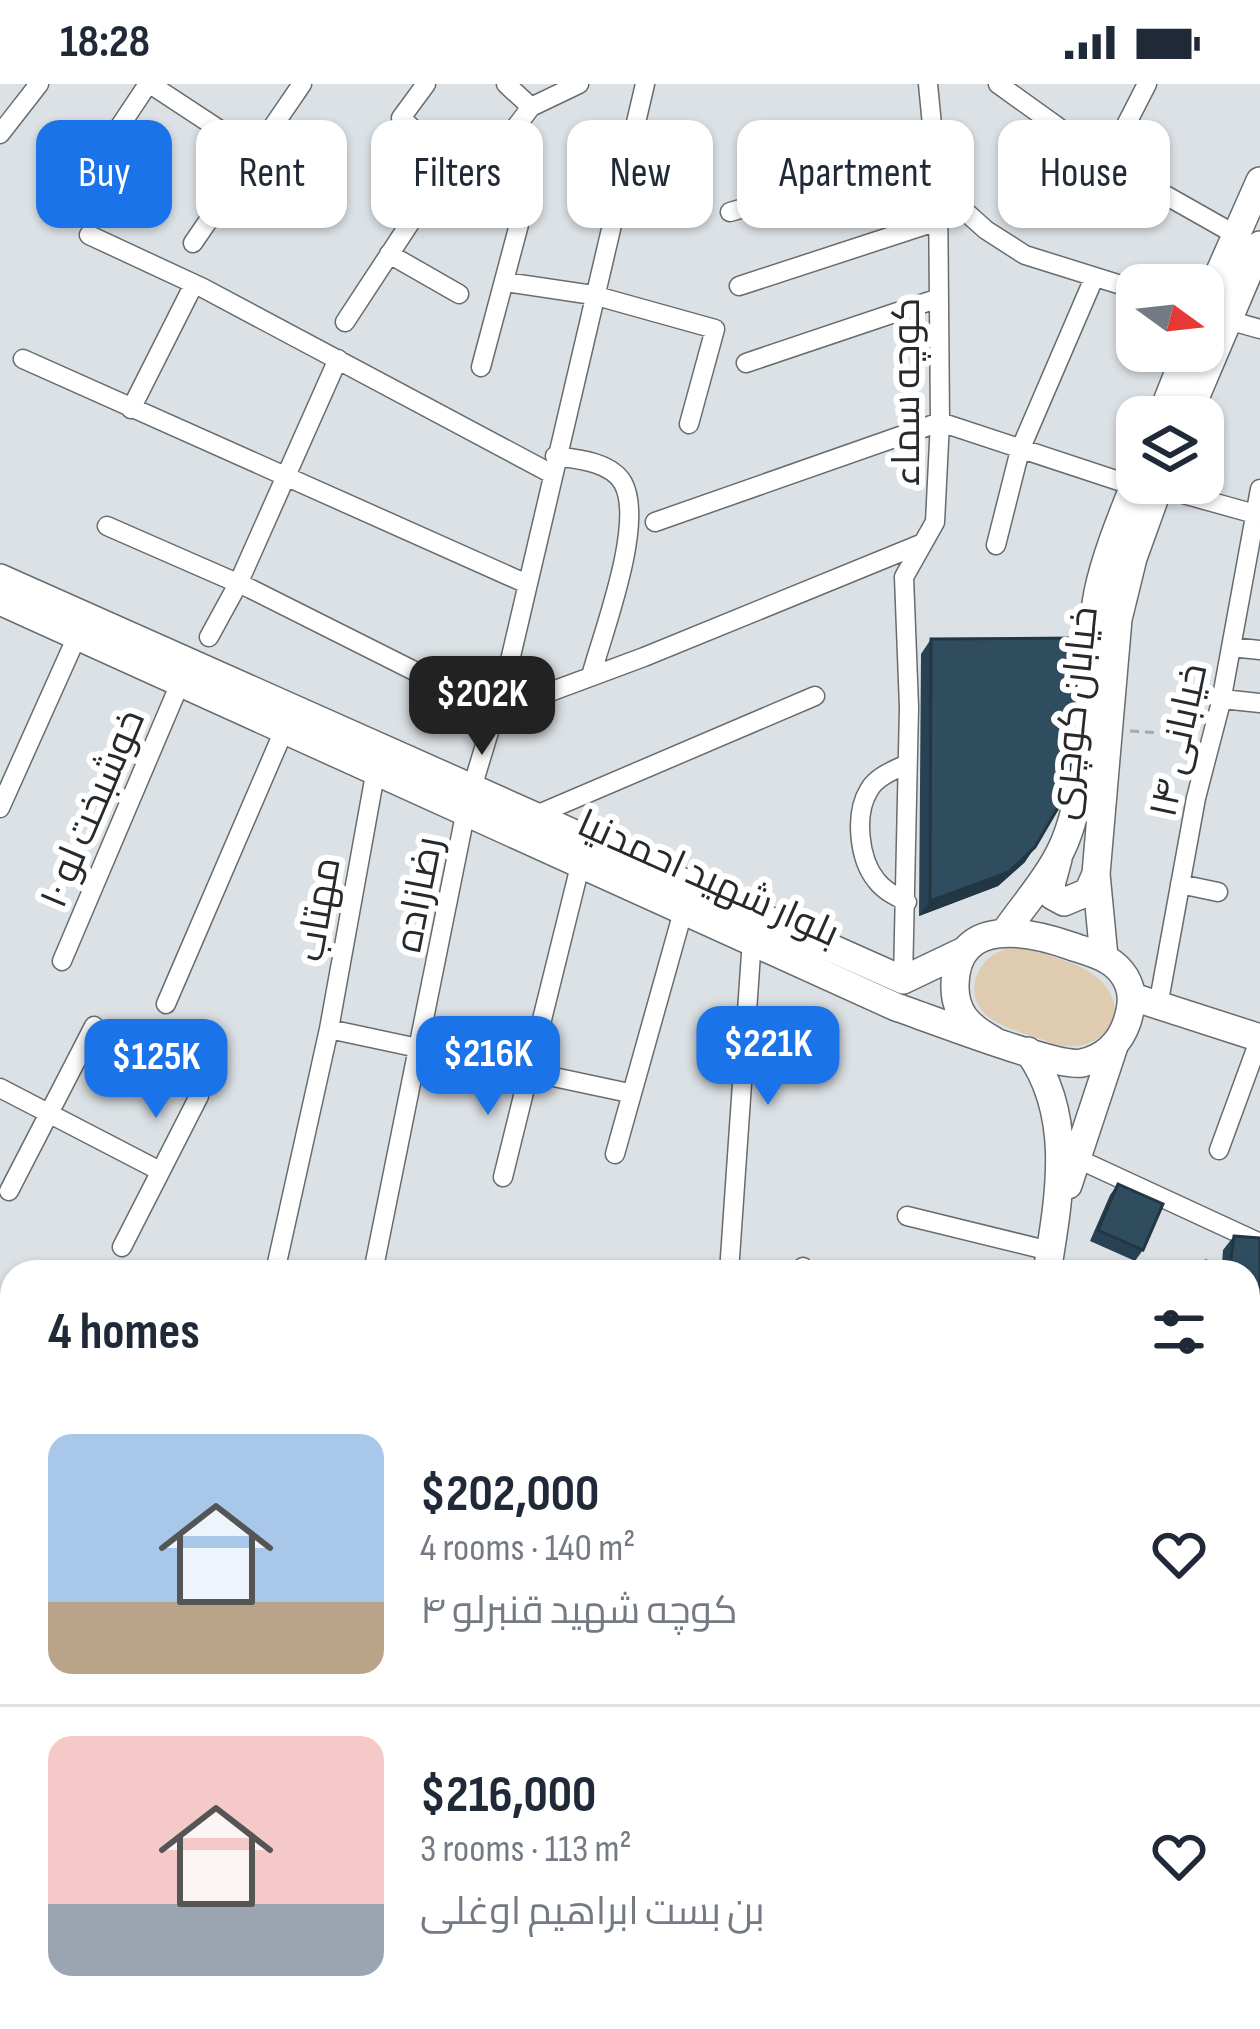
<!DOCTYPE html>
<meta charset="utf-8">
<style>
:root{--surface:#fff;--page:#f2f2f3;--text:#1f2937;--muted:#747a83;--line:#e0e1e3;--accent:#1a73e8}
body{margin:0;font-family:"Sofia Sans Condensed",Cairo,sans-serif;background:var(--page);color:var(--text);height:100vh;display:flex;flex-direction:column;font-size:45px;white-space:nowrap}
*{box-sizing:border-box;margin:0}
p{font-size:39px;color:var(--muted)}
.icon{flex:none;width:66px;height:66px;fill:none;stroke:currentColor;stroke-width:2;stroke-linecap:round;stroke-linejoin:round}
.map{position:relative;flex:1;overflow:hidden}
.details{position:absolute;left:0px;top:1176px;width:1260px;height:771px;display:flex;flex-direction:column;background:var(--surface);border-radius:36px 36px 0 0;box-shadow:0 3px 9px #0004}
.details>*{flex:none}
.top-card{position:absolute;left:36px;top:36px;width:1188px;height:108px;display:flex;gap:24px}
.needle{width:78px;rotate:105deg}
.tools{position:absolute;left:1116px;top:180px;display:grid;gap:24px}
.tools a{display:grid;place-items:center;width:108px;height:108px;border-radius:24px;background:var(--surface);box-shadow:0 3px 9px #0004;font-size:60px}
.price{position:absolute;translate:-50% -102px;padding:0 27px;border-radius:24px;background:var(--accent);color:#fff;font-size:39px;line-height:78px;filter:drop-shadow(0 3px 6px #0008)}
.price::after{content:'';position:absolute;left:50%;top:72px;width:36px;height:27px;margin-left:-18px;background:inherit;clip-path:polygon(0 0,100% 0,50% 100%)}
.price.selected{background:#222;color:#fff}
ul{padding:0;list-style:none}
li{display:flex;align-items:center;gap:36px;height:300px;padding:0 48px}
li+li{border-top:3px solid var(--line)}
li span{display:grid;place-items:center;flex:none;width:336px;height:240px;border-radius:24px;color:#555}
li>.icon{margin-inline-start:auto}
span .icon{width:144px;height:144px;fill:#fffc;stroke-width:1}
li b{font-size:51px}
h2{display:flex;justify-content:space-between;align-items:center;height:144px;padding:0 48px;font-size:51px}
.tag{padding:0 42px;border-radius:24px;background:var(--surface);box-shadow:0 3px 9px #0004;font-size:42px;line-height:108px}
.tag.selected{background:var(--accent);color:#fff}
.status{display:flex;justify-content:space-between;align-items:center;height:84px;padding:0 60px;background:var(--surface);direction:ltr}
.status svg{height:33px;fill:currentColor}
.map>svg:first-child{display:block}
.green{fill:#decbb0}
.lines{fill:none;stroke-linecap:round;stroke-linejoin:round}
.minor-casing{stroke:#676c6f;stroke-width:21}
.secondary-casing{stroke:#676c6f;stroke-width:30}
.path{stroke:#a6aaad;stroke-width:3;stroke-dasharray:9 6;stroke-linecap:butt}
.minor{stroke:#fff;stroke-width:18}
.secondary{stroke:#fff;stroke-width:27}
.wall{fill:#294253}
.shaded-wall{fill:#223643}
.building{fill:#304d60;stroke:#223643;stroke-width:3}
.labels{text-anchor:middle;stroke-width:12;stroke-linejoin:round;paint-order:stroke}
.street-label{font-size:39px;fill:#27292b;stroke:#fff}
</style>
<div class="status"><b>18:28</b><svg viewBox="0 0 49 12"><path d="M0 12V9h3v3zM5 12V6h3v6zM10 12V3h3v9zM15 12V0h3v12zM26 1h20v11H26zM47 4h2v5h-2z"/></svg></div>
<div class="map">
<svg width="1260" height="1945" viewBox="0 0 1260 1945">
<rect width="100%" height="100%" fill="#dce1e5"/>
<path class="green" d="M1017 863C1042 869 1087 880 1103 899 1136 936 1093 974 1052 959 1033 952 1008 946 991 935 956 910 981 864 1017 863Z
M444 1935H486V1945H288Z"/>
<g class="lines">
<defs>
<path id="minor" d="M150 0 255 69
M506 0 531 23 579 0
M998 0 1107 78 1236 151
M0 50 39 0
M496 69 531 23
M1107 78 1147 0
M938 103 986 146 1025 171 1137 206
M78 105 148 0
M730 128 936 69
M89 151 203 204 552 390
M193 159 302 0
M389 170 459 210
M505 198 593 211 715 245 689 340
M739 202 938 137
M1228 236 1260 245
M345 238 450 78 401 34 426 0
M23 275 527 500
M746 279 939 214
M481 283 521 133
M131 325 194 200
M555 372C578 375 611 378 623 399 645 439 603 548 591 592
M1158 403 1255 430
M655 438 940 338 1134 402
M107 442 251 505 496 628 644 573 923 459
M996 461 1020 366 1094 194
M209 553 238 500 338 275
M1231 563 1260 566
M1222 615 1260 619
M472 704 508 585 645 0
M0 724 78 550
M534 732 815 612
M1180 800 1218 808
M907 818C896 812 884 807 876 796 859 775 854 730 869 706 876 693 894 686 907 680
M62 877 181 597
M903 896 909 623 904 493 935 438 940 338 938 103 928 0
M166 920 285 644
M1158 922 1196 714 1221 618 1260 405
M329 945 629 1009
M0 1004 160 1087
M1219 1066 1260 954
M615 1070 684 824
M1076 1074 1260 1159
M503 1093 581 778
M9 1107 94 942
M907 1132 1050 1167
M122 1163 199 1012
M275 1188 329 945 376 685
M373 1188 466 726
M729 1188 752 855
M802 1188 803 1183
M0 1473 12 1475
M0 1529 12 1530
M1248 1542 1260 1545
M1248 1603 1260 1606
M1248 1725 1260 1728
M0 1820 12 1824
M1248 1838 1260 1841
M1248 1930 1260 1935
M39 1935 73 1945
M705 1935 707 1945
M15 1945V1935
M103 1945 107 1935
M196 1945 198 1935
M275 1945 281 1935
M785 1945 787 1935"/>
<path id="secondary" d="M1203 226 1260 97
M1161 333 1187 267
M1187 333 1260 161
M0 494 903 896 966 866
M0 517 896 923C929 934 1056 984 1082 979 1104 974 1120 959 1127 938 1132 922 1134 908 1125 893 1113 873 1091 869 1071 862 1029 847 957 832 955 900 954 929 969 943 993 956
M1058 775 1051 801 1053 812 1064 818 1088 808 1096 790
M1005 848C1022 823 1044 799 1058 772 1095 704 1083 586 1098 508 1106 470 1123 430 1137 394
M1104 873 1096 790 1118 535 1133 474 1160 399
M1133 913 1260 954
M1028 967C1075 1031 1059 1114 1047 1188
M1068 1101 1114 962
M912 1945 914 1935"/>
</defs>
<use href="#minor" class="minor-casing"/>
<use href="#secondary" class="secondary-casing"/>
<path class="path" d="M1130 647 1193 651"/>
<use href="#minor" class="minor"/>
<use href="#secondary" class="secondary"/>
</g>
<path class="wall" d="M931 555 1025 778 998 802 919 832 921 570Z
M1118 1100 1143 1166 1135 1177 1090 1157 1110 1111Z
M1234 1152 1260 1154V1255L1255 1262 1259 1468 1249 1483 1248 1270 1252 1264H1248V1188H1199L1206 1177 1222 1180 1223 1166Z
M931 1935H1161L1157 1945H930Z"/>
<path class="shaded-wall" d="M1035 763 1025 778 998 802 919 832 930 817Z
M1248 1248 1260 1249V1255L1253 1265 1248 1264Z
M1248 1466 1259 1468 1249 1483 1248 1482Z"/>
<path class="building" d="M1079 554 1071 688 1062 717 1035 763 1009 788 930 817 931 555Z
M1118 1100 1163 1120 1143 1166 1098 1146Z
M1234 1152 1260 1154V1249L1248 1248V1188H1204L1206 1177 1230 1182Z
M1254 1262 1260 1263V1288H1249Z
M1251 1287 1260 1288 1259 1468 1248 1466V1304Z
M939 1935H1161L1157 1945H938Z"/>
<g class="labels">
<g class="street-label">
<text transform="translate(905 308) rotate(-90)" y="14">کوچه سماء</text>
<text transform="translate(1072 629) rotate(-84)" y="14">خیابان کوچری</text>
<text transform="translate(1177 656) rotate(-78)" y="14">خیابانی ۱۴</text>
<text transform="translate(91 724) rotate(-67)" y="14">خوشبخت لو ۱۰</text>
<text transform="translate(709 793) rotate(24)" y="14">بلوار شهید احمدنیا</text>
<text transform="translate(417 810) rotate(-79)" y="14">رضازاده</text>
<text transform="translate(317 825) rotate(-80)" y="14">مهتاب</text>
</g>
</g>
</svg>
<div class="tools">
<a><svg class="needle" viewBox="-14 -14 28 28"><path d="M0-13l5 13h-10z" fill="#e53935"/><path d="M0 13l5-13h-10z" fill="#747a83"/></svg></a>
<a><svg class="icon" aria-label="layers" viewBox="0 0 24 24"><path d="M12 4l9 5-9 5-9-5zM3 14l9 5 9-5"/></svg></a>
</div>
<b class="price selected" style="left:482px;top:674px">$202K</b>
<b class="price" style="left:768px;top:1024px">$221K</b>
<b class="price" style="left:488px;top:1034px">$216K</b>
<b class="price" style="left:156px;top:1037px">$125K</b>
<div class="top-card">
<a class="tag selected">Buy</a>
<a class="tag">Rent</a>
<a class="tag">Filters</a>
<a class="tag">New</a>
<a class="tag">Apartment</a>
<a class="tag">House</a>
</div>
<section class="details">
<h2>4 homes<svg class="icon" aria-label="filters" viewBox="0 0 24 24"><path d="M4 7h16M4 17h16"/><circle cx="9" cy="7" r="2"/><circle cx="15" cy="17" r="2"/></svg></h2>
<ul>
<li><span style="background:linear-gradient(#a9c7e8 70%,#b9a48a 0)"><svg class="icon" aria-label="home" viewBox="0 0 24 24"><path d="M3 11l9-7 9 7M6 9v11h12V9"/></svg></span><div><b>$202,000</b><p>4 rooms · 140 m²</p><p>کوچه شهید قنبرلو ۴</p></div><svg class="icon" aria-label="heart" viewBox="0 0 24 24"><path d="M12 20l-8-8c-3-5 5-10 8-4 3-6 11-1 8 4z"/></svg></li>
<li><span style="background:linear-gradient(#f6c9c9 70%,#9aa5b1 0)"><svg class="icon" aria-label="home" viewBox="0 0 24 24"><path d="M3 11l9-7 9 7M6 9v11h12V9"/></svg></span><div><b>$216,000</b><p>3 rooms · 113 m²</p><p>بن بست ابراهیم اوغلی</p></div><svg class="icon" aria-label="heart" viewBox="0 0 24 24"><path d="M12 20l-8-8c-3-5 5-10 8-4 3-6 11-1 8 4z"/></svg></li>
</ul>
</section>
</div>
